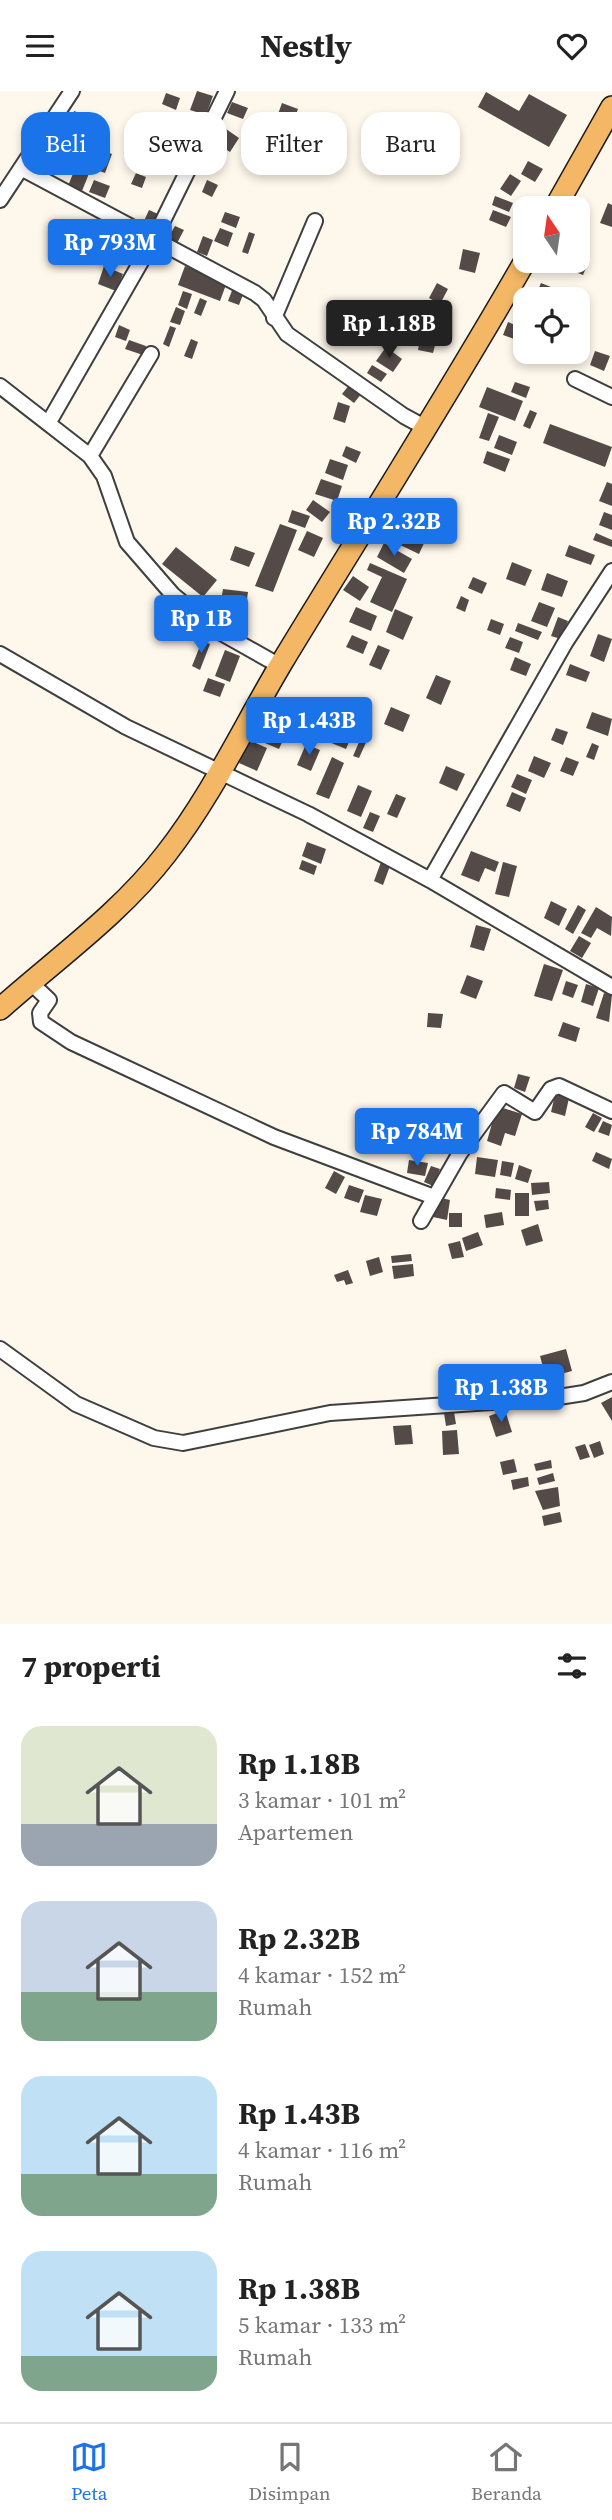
<!DOCTYPE html>
<html lang="id">
<meta charset="utf-8">
<style>
:root{--surface:#fff;--page:#f2f2f2;--text:#222;--muted:#767676;--line:#e0e0e0;--accent:#1a73e8}
body{margin:0;font-family:"Source Serif 4",serif;background:var(--page);color:var(--text);height:100vh;display:flex;flex-direction:column;font-size:26px;white-space:nowrap}
*{box-sizing:border-box;margin:0}
p{font-size:23px;color:var(--muted)}
.icon{flex:none;width:38px;height:38px;fill:none;stroke:currentColor;stroke-width:2;stroke-linecap:round;stroke-linejoin:round}
.map{position:relative;height:1533px;overflow:hidden}
.side{display:flex;flex-direction:column;background:var(--surface);flex:1}
.side>*{flex:none}
.hud{position:absolute;left:21px;top:21px;width:570px;height:63px;display:flex;gap:14px}
.needle{width:46px;rotate:347deg}
.buttons{position:absolute;left:513px;top:105px;display:grid;gap:14px}
.buttons a{display:grid;place-items:center;width:77px;height:77px;border-radius:14px;background:var(--surface);box-shadow:0 4px 10px #0003;font-size:35px}
.price{position:absolute;translate:-50% -60px;padding:0 16px;border-radius:7px;background:var(--accent);color:#fff;font-size:23px;line-height:46px;filter:drop-shadow(0 2px 4px #0008)}
.price::after{content:'';position:absolute;left:50%;top:42px;width:21px;height:16px;margin-left:-10px;background:inherit;clip-path:polygon(0 0,100% 0,50% 100%)}
.price.current{background:#222;color:#fff}
ul{padding:0;list-style:none}
li{display:flex;align-items:center;gap:21px;height:175px;padding:0 21px}
li span{display:grid;place-items:center;flex:none;width:196px;height:140px;border-radius:21px;color:#555}
li>.icon{margin-inline-start:auto}
span .icon{width:84px;height:84px;fill:#fffc;stroke-width:1}
li b{font-size:30px}
h2{display:flex;justify-content:space-between;align-items:center;height:84px;padding:0 21px;font-size:30px}
.chip{padding:0 24px;border-radius:21px;background:var(--surface);box-shadow:0 4px 10px #0003;font-size:24px;line-height:63px}
.chip.current{background:var(--accent);color:#fff}
header{display:flex;justify-content:space-between;align-items:center;height:91px;padding:0 21px;background:var(--surface);font-size:32px;font-weight:700}
.dock{display:flex;justify-content:space-around;align-items:center;height:98px;border-top:2px solid var(--line);background:var(--surface);font-size:19px;color:var(--muted)}
.dock a{display:grid;justify-items:center;gap:4px}
.dock .current{color:var(--accent)}
.map>svg:first-child{display:block}
.building{fill:#544b49}
.lines{fill:none;stroke-linecap:round;stroke-linejoin:round}
.minor-casing{stroke:#3f3f3f;stroke-width:18}
.primary-casing{stroke:#1d1d1d;stroke-width:24}
.minor{stroke:#fff;stroke-width:14}
.primary{stroke:#f4b765;stroke-width:21}
</style>
<header><svg class="icon" aria-label="menu" viewBox="0 0 24 24"><path d="M4 6h16M4 12h16M4 18h16"/></svg>Nestly<svg class="icon" aria-label="heart" viewBox="0 0 24 24"><path d="M12 20l-8-8c-3-5 5-10 8-4 3-6 11-1 8 4z"/></svg></header>
<div class="map">
<svg width="612" height="1533" viewBox="0 0 612 1533">
<rect width="100%" height="100%" fill="#fef7eb"/>
<path class="building" d="M197 0 213 5 206 24 190 19Z
M486 1 519 20 529 3 567 24 549 56 478 16Z
M166 2 180 7 176 19 162 13Z
M232 11 248 17 243 28 227 22Z
M282 12 298 18 290 40 274 34Z
M74 20 85 24 80 39 69 34Z
M157 24 170 29 165 43 152 38Z
M89 29 105 35 101 47 85 41Z
M181 35 196 40 189 56 175 51Z
M226 38 239 47 230 61 217 53Z
M166 58 181 63 177 73 162 67Z
M102 59 112 63 105 82 94 78Z
M141 59 156 65 151 77 136 72Z
M528 70 543 78 535 91 521 83Z
M76 75 90 80 82 100 68 95Z
M136 82 146 86 142 97 131 93Z
M510 83 521 90 511 105 500 98Z
M94 89 110 95 105 107 89 101Z
M207 89 218 94 212 106 202 101Z
M495 105 513 112 509 121 492 114Z
M608 112 612 114V136L600 132Z
M149 119 158 123 152 136 143 132Z
M493 119 511 126 506 136 489 129Z
M225 121 240 126 236 137 221 131Z
M115 132 124 135 117 153 108 150Z
M175 135 184 139 176 154 167 149Z
M220 137 233 142 228 156 214 150Z
M249 141 255 143 248 163 242 161Z
M203 145 213 149 207 165 197 161Z
M102 149 109 152 102 171 95 168Z
M463 158 480 162 475 182 459 178Z
M558 170 586 177 583 184 557 174Z
M104 175 123 183 116 200 98 193Z
M185 175 227 191 220 210 178 194Z
M437 192 448 198 440 213 429 207Z
M541 192 561 200 557 208 536 204Z
M233 197 244 201 239 214 228 210Z
M183 200 192 203 187 218 178 214Z
M200 207 207 210 201 225 194 222Z
M176 216 185 220 180 234 170 231Z
M420 218 429 224 421 236 412 230Z
M578 229 588 233 578 259Z
M508 231 525 238V252L503 244Z
M119 234 130 239 126 250 115 246Z
M170 235 176 237 169 256 163 253Z
M421 244 437 247 433 262 418 259Z
M191 248 198 251 192 268 184 265Z
M129 249 146 255 143 264 125 258Z
M386 256 402 268 393 281 376 270Z
M595 260 610 265 604 280 590 274Z
M372 274 387 283 381 291 367 282Z
M515 291 530 296 526 307 511 301Z
M350 293 362 302 354 312 342 303Z
M487 296 523 310 515 330 479 316Z
M338 311 350 315 345 332 333 328Z
M530 319 537 322 530 338 523 335Z
M488 322 499 326 489 350 479 347Z
M550 333 612 356 605 376 543 352Z
M499 344 517 351 512 364 494 357Z
M346 355 361 361 356 372 342 365Z
M487 360 510 368 505 381 483 372Z
M330 368 348 374 343 389 325 382Z
M321 388 342 395 337 410 315 403Z
M607 391 612 393V415L599 410Z
M313 409 330 421 322 431 306 419Z
M435 411 442 414 436 430 429 427Z
M292 419 310 425 305 437 288 431Z
M604 421 612 424V439L599 434Z
M280 433 297 439 273 501 255 495Z
M403 436 426 448 419 463 396 452Z
M307 440 323 447 314 466 298 459Z
M596 442 612 449V456L593 449Z
M384 452 412 468 404 482 377 466Z
M569 454 595 464 591 474 565 465Z
M235 455 255 462 249 476 230 469Z
M176 456 217 489 203 506 162 473Z
M512 471 532 479 525 495 506 488Z
M370 472 407 488 392 521 370 511 382 486 367 479Z
M547 482 568 490 562 506 541 499Z
M353 485 369 496 360 510 343 499Z
M473 486 487 492 482 503 468 497Z
M223 498 248 501 244 530 218 527Z
M461 505 469 509 465 521 456 517Z
M539 511 555 517 547 536 531 530Z
M356 516 377 525 371 540 349 531Z
M395 518 413 526 403 549 386 541Z
M558 526 568 530 561 548 551 545Z
M491 528 504 533 500 544 487 539Z
M518 532 542 541 538 549 515 540Z
M598 543 612 548 604 571 590 565Z
M352 544 368 551 363 563 346 556Z
M510 546 523 551 519 562 505 557Z
M202 550 210 553 200 579 192 575Z
M378 554 390 559 381 579 369 574Z
M225 559 240 565 230 591 215 585Z
M515 566 531 573 526 585 510 579Z
M570 573 590 581 586 591 566 584Z
M436 584 451 590 441 614 426 607Z
M208 587 225 593 220 606 203 600Z
M391 616 410 624 403 641 384 633Z
M592 621 612 628 608 645 586 637Z
M273 631 288 638 279 658 265 652Z
M336 633 353 641 346 658 329 651Z
M556 637 568 641 563 654 551 649Z
M363 642 369 645 359 667 353 665Z
M249 649 267 657 257 680 239 672Z
M592 652 599 655 594 669 586 666Z
M306 653 320 659 311 680 297 674Z
M534 665 551 672 544 687 528 680Z
M332 666 344 672 329 708 316 703Z
M566 666 579 671 573 685 560 680Z
M446 675 465 683 457 700 439 692Z
M517 683 532 689 526 703 511 696Z
M358 694 372 700 361 726 347 720Z
M512 701 526 707 520 721 506 715Z
M396 703 406 707 397 727 387 723Z
M370 721 380 725 373 741 363 737Z
M307 751 326 758 321 773 302 765Z
M471 760 499 771 495 781 485 777 479 791 461 784Z
M302 769 317 775 314 784 299 778Z
M381 771 390 775 383 794 374 790Z
M503 771 517 775 509 806 495 803Z
M551 810 567 818 559 835 544 827Z
M578 814 586 819 573 843 565 838Z
M596 816 612 826 611 845 597 837 591 847 581 842Z
M476 834 491 838 484 860 470 856Z
M579 845 591 852 582 867 570 860Z
M544 873 563 879 552 910 534 905Z
M467 884 483 890 476 908 460 902Z
M566 890 578 894 573 907 562 903Z
M586 893 599 897 593 915 581 911Z
M604 902 612 904 609 931 596 927Z
M428 922 443 923 441 937 427 936Z
M563 931 580 937 576 951 558 945Z
M518 983 530 986 525 1001 514 997Z
M555 1004 569 1007 565 1025 551 1021Z
M497 1015 522 1023 515 1045 505 1042 501 1055 487 1050Z
M593 1022 602 1027 594 1041 585 1036Z
M603 1030 612 1034 609 1045 598 1041Z
M596 1061 612 1068 609 1078 592 1070Z
M477 1066 498 1069 495 1086 475 1083Z
M409 1069 428 1072 425 1085 407 1082Z
M502 1070 514 1072 511 1086 500 1084Z
M519 1074 532 1079 528 1092 515 1088Z
M431 1075 440 1078 433 1095 424 1091Z
M334 1080 345 1086 336 1103 325 1097Z
M549 1091 550 1102 532 1104 531 1092Z
M349 1094 364 1099 359 1112 344 1107Z
M496 1097 511 1099 510 1109 495 1107Z
M515 1102H529V1125H515Z
M365 1104 382 1108 377 1125 360 1121Z
M437 1106 450 1109 447 1129 433 1126Z
M548 1109 549 1118 536 1120 534 1110Z
M502 1121 504 1134 486 1137 484 1124Z
M449 1122H462V1136H449Z
M538 1133 543 1150 526 1155 521 1139Z
M478 1141 483 1154 466 1160 462 1147Z
M460 1150 464 1166 452 1168 448 1153Z
M411 1163 412 1170 392 1172 391 1165Z
M379 1166 383 1181 370 1185 366 1170Z
M413 1173 414 1185 394 1188 392 1175Z
M348 1179 353 1192 346 1194 344 1189 337 1191 334 1184Z
M566 1258 572 1280 546 1287 540 1265Z
M496 1277 501 1300 483 1304 478 1281Z
M612 1306V1330L601 1312Z
M505 1319 512 1341 496 1346 489 1325Z
M454 1321 456 1333 446 1335 444 1322Z
M411 1334 413 1353 395 1354 393 1335Z
M457 1339 459 1363 443 1364 442 1340Z
M600 1350 604 1363 594 1367 589 1354Z
M585 1353 590 1366 580 1369 575 1356Z
M514 1368 517 1381 503 1384 500 1371Z
M551 1369 552 1377 536 1380 534 1373Z
M553 1382 555 1390 539 1394 537 1387Z
M528 1386 529 1395 513 1399 511 1389Z
M558 1396 560 1415 543 1419 535 1400Z
M560 1421 562 1431 544 1435 542 1425Z"/>
<g class="lines">
<defs>
<path id="minor" d="M21 77 255 202 264 209 287 243 404 325 428 338
M0 109 72 0
M274 227 315 130
M575 288 612 306
M0 295 90 365 104 385 127 451 173 504 216 539 280 575
M49 331 154 148 227 0
M90 365 151 263
M0 563 126 636 308 723 430 789 612 896
M430 789 565 552 612 480
M30 891 49 909 40 922 41 931 71 951 274 1046 434 1106
M421 1130 460 1062 504 1002 535 1021 551 998 559 995 612 1020
M0 1258 76 1313 154 1347 183 1352 330 1322 552 1307 584 1302 612 1291"/>
<path id="primary" d="M555 117 612 16
M0 918C56 868 120 823 166 763 212 704 243 637 281 573 363 438 447 306 525 170"/>
</defs>
<use href="#minor" class="minor-casing"/>
<use href="#primary" class="primary-casing"/>
<use href="#minor" class="minor"/>
<use href="#primary" class="primary"/>
</g>
</svg>
<div class="buttons">
<a><svg class="needle" viewBox="-14 -14 28 28"><path d="M0-13l5 13h-10z" fill="#e53935"/><path d="M0 13l5-13h-10z" fill="#767676"/></svg></a>
<a><svg class="icon" aria-label="locate" viewBox="0 0 24 24"><circle cx="12" cy="12" r="6"/><path d="M12 2v4M12 18v4M2 12h4M18 12h4"/></svg></a>
</div>
<b class="price" style="left:110px;top:188px">Rp 793M</b>
<b class="price current" style="left:389px;top:269px">Rp 1.18B</b>
<b class="price" style="left:394px;top:467px">Rp 2.32B</b>
<b class="price" style="left:201px;top:564px">Rp 1B</b>
<b class="price" style="left:309px;top:666px">Rp 1.43B</b>
<b class="price" style="left:417px;top:1077px">Rp 784M</b>
<b class="price" style="left:501px;top:1333px">Rp 1.38B</b>
<div class="hud">
<a class="chip current">Beli</a>
<a class="chip">Sewa</a>
<a class="chip">Filter</a>
<a class="chip">Baru</a>
</div>
</div>
<section class="side">
<h2>7 properti<svg class="icon" aria-label="filters" viewBox="0 0 24 24"><path d="M4 7h16M4 17h16"/><circle cx="9" cy="7" r="2"/><circle cx="15" cy="17" r="2"/></svg></h2>
<ul>
<li><span style="background:linear-gradient(#dfe7d0 70%,#9aa5b1 0)"><svg class="icon" aria-label="home" viewBox="0 0 24 24"><path d="M3 11l9-7 9 7M6 9v11h12V9"/></svg></span><div><b>Rp 1.18B</b><p>3 kamar · 101 m²</p><p>Apartemen</p></div></li>
<li><span style="background:linear-gradient(#c9d6e8 65%,#7fa58c 0)"><svg class="icon" aria-label="home" viewBox="0 0 24 24"><path d="M3 11l9-7 9 7M6 9v11h12V9"/></svg></span><div><b>Rp 2.32B</b><p>4 kamar · 152 m²</p><p>Rumah</p></div></li>
<li><span style="background:linear-gradient(#bfe0f5 70%,#7fa58c 0)"><svg class="icon" aria-label="home" viewBox="0 0 24 24"><path d="M3 11l9-7 9 7M6 9v11h12V9"/></svg></span><div><b>Rp 1.43B</b><p>4 kamar · 116 m²</p><p>Rumah</p></div></li>
<li><span style="background:linear-gradient(#bfe0f5 75%,#7fa58c 0)"><svg class="icon" aria-label="home" viewBox="0 0 24 24"><path d="M3 11l9-7 9 7M6 9v11h12V9"/></svg></span><div><b>Rp 1.38B</b><p>5 kamar · 133 m²</p><p>Rumah</p></div></li>
</ul>
</section>
<nav class="dock">
<a class="current"><svg class="icon" aria-label="map" viewBox="0 0 24 24"><path d="M3 6l6-2 6 2 6-2v14l-6 2-6-2-6 2zM9 4v14M15 6v14"/></svg>Peta</a>
<a><svg class="icon" aria-label="saved" viewBox="0 0 24 24"><path d="M7 4h10v16l-5-4-5 4z"/></svg>Disimpan</a>
<a><svg class="icon" aria-label="home" viewBox="0 0 24 24"><path d="M3 11l9-7 9 7M6 9v11h12V9"/></svg>Beranda</a>
</nav>
